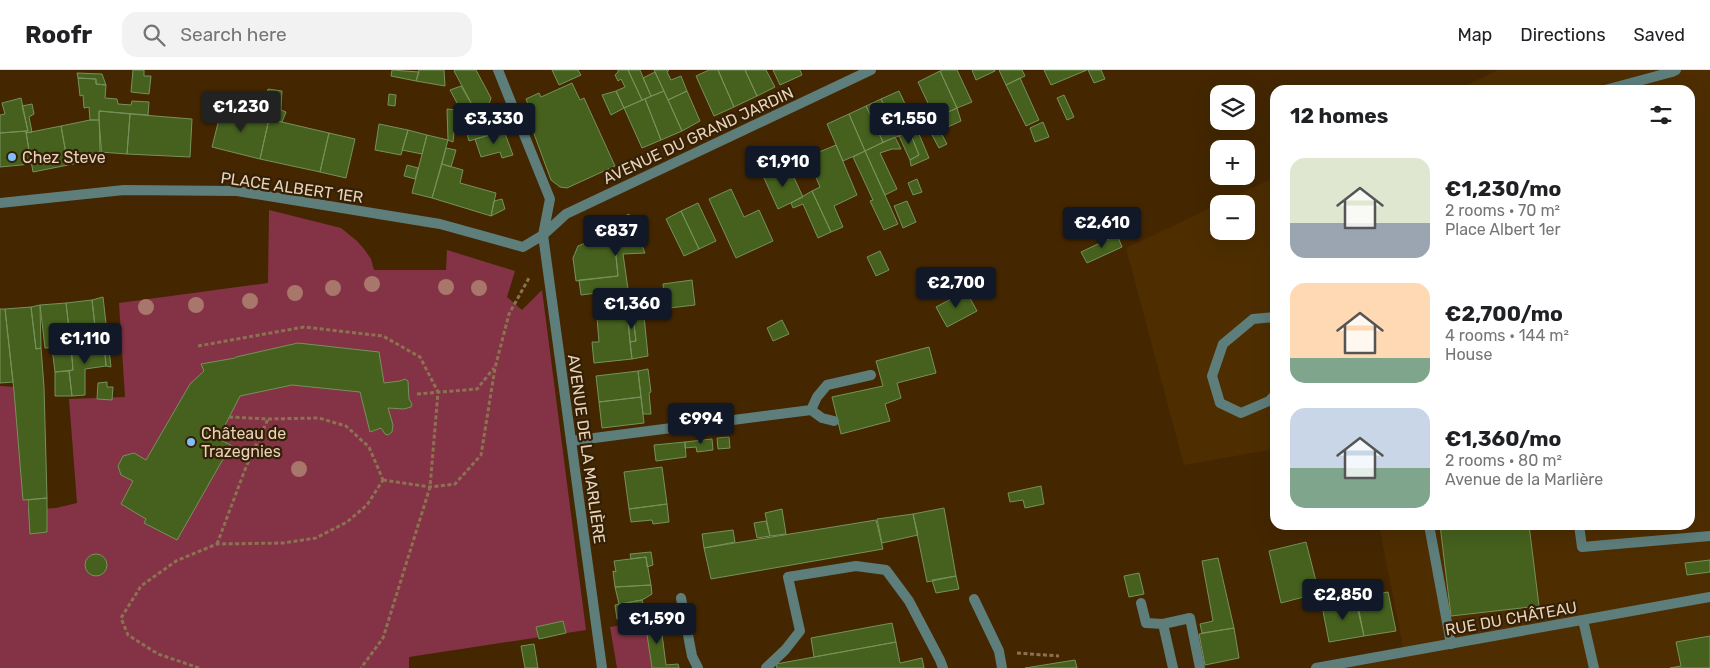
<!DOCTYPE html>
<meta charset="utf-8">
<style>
:root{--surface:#fff;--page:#f2f2f2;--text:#202124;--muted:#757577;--line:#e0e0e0;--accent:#111827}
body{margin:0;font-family:Rubik,sans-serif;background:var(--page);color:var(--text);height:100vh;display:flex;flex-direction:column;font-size:19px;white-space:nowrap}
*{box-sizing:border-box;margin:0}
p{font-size:16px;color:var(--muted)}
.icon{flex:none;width:28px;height:28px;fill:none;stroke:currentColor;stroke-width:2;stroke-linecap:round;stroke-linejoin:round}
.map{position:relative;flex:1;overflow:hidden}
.side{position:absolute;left:1270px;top:15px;width:425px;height:445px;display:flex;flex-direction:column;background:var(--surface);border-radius:15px;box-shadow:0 5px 20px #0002}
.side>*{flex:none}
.tools{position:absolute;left:1210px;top:15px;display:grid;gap:10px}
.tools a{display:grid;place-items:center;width:45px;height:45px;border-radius:10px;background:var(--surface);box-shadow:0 5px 20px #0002;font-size:25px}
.price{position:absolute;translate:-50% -42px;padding:0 11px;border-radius:5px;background:var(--accent);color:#fff;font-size:16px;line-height:32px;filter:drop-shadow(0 1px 2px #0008)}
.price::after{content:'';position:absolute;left:50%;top:30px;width:15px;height:11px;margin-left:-8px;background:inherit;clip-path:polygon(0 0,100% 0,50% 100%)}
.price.on{background:#222;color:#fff}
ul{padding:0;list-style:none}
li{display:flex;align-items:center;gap:15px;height:125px;padding:0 20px}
li span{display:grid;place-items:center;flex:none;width:140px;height:100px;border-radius:15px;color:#555}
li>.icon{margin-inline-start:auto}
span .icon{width:60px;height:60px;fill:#fffc;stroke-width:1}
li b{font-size:21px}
h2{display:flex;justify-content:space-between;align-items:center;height:60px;padding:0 20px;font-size:21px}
header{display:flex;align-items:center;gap:30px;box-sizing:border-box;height:70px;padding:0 25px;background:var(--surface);border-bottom:1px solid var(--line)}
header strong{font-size:24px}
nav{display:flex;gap:28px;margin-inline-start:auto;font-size:18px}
.search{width:350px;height:45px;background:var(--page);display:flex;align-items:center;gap:12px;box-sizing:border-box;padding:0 18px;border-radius:15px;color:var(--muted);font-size:19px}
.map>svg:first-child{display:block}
.built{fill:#4e2e00}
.green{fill:#833345}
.building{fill:#45611d;stroke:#77915b}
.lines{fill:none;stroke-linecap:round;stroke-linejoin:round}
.path{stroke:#8c7251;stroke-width:3;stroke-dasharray:4 2.5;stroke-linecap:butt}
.lane{stroke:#5e7e7b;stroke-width:10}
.street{stroke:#5e7e7b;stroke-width:10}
.tree{fill:#a8766a}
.poi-dot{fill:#80bdfa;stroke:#342006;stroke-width:2}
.labels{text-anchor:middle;stroke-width:4.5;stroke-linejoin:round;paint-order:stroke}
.street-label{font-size:16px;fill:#e8d2b9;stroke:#342006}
.poi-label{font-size:16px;fill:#e8d2b9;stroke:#342006;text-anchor:start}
</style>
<header>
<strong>Roofr</strong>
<div class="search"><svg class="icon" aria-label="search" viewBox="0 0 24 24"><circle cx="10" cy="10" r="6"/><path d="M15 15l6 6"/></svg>Search here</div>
<nav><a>Map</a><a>Directions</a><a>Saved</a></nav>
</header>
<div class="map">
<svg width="1710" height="598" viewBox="0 0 1710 598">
<rect width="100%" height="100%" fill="#442700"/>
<path class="built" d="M1498 0H1710V598H1316L1404 582 1379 455H1690V20H1456Z
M1275 107V379L1184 395 1126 178 1219 134V161H1246V134H1219Z"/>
<path class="green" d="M269 140 341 158 357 171 364 179 371 189 374 200H446L447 180 515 201 507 227 522 240 542 220 586 560 409 587V598H0V316L17 317 28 440 56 438 77 433 69 329 125 327 119 233 268 213Z
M648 551 656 598H617L610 557Z"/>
<path class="building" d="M133 0H144V6H151L149 24 131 22Z
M392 0 419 2 416 11 391 6Z
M419 0H444L445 16 416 11Z
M456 0H476L491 28 489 34 475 40 454 1Z
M552 0H578L581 5 559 15Z
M618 0H628L642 30 624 38 616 21 625 17 621 9 618 11 615 5 618 2Z
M628 0H640L651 26 642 30Z
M654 0H669L667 2 671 10 681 6 687 21 668 30Z
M709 0H718L734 37 714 46 696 6Z
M718 0H745L757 26 734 37Z
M745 0H766L775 17 757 26Z
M773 0H800L802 5 780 15Z
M943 0H957L972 32 957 38 940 1Z
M972 0H995V1L976 10Z
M999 0H1022L1025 6 1006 15Z
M1044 0H1087L1051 15Z
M1088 0H1101L1105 9 1094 13Z
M940 1 957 38 935 48 918 12Z
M655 2 664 21 651 26 643 8Z
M77 3 102 4 106 15 96 14V9L78 8Z
M78 8 96 9V14L106 15 105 28 117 29 118 34 131 35 132 31 149 32 148 45 99 41V50H90L89 37 84 38 83 25 80 26Z
M1020 8 1039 50 1026 56 1006 15Z
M572 13 580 30 584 28 615 96 567 118 560 117 551 110 530 53 533 46 526 29 539 23 541 27Z
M461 16 475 40 464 46 450 20Z
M268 19 282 21 281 40 286 42 282 52 269 49 273 39 264 38Z
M616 21 624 38 611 45 602 25Z
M664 21 682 61 661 70 645 29Z
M687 21 700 51 682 61 668 30Z
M899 21 916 57 899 66 881 29Z
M389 24 396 25 395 36 388 35Z
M1064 25 1074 47 1067 50 1057 28Z
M21 28 28 61 0 63V45L5 44 2 33Z
M645 29 661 70 642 78 624 38Z
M881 29 899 66 883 72 866 36Z
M32 34 34 44 29 47 32 62 26 63V61H28L22 36Z
M866 36 883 72 865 81 849 44Z
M222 37 269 49 260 89 212 77Z
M957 38 961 51 939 61 935 48Z
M447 39 457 40 461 48 462 59 496 40 504 61 469 71 467 64 454 62 453 72 448 70Z
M99 41 130 44 127 84 100 82Z
M130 44 192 49 190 87 127 84Z
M849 44 865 81 843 91 827 54Z
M269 49 329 63 320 102 260 89Z
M90 50H99L102 88 68 95 61 56Z
M1043 52 1049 67 1035 72 1030 58Z
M379 54 408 60 401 85 375 80Z
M61 56 68 95 33 102 26 63Z
M916 57 929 88 911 96 910 90 919 85 909 60Z
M408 60 427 65 422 84 402 80Z
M909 60 919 85 910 90 899 66Z
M26 61 31 94 0 97V63Z
M504 61 513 85 502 88 500 82 481 87 475 69Z
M940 61 947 74 939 78 932 65Z
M329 63 355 69 346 108 320 102Z
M427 65 448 70 432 128 412 123Z
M895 67 901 79H892L880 83 897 119 885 125 865 81Z
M836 75 857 125 834 136 843 157 831 162 812 121 820 117 807 87Z
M446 78 456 80 451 97 442 94Z
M865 81 898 154 884 160 870 131 873 130 853 87Z
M442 94 463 100 460 113 496 123 491 146 432 128Z
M407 95 418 98 415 109 404 106Z
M789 97 803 127 778 139 764 108Z
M917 109 922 122 913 125 908 113Z
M731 119 744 147 759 140 773 171 736 188 709 129Z
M812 121 831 162 818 168 803 134 793 138 791 133Z
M502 129 505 139 491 146 494 131Z
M907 131 916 152 903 158 894 136Z
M698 133 716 171 699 179 681 141Z
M681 141 699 179 684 186 666 149Z
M629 144 645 183 623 184 628 219 581 225 579 210 618 206 614 167 606 166 603 157Z
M605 165 614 167 618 206 576 211 573 188 578 176Z
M1117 165 1122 177 1087 193 1081 182Z
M880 181 889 200 876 206 867 187Z
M692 210 695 235 636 242 634 226 664 223 663 214Z
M966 221 977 241 947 257 936 237Z
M103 227 111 297 106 296 104 273H97L92 230Z
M92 230 97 273 71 276 66 233Z
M66 233 71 276 45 278 40 235Z
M40 235 41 278 36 279 31 237Z
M31 237 36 279 41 278 44 317 47 428 23 430 14 321 5 239Z
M0 239H5L13 312 0 313Z
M627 245 632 289 594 293 592 272H599L597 248Z
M644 246 648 286 632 289 630 272 636 271 633 247Z
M633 247 636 271 630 272 628 249Z
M782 250 789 264 773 271 767 258Z
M104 273 106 296 85 299V325L72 326 69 301 73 300 71 276Z
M298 273 379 282 384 313 400 311 405 309 408 311 409 329 412 334 411 337 404 339 388 338 393 355 392 362 388 365 385 364 381 358 370 362 360 322 292 315 240 326 218 369 231 375 177 470 144 453 146 449 121 434 133 411 121 405 118 396 123 386 134 383 146 390 190 314 204 301 201 294 235 288 236 287Z
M71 276 73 300 55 302 52 278Z
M929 277 936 303 897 313 901 328 885 334 890 351 841 364 832 327 883 316 876 291Z
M648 299 651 322 649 323 651 344H643L638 301Z
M69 301 72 326H55V302Z
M638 301 641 327 599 332 596 306Z
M107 312V317H113L112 330 97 329 98 313Z
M641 327 644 353 602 358 599 332Z
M729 367 730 378 718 379 717 368Z
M712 369 713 380 697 382 696 377 685 378V372Z
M685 372 686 387 656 391 654 375Z
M662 397 667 434 629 439 624 402Z
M1041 416 1044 434 1025 438 1023 430 1010 432 1008 423Z
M47 428V462L30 464 28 430Z
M667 434 669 452 653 454 652 450 631 452 629 439Z
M944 438 956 506 927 512 913 444Z
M782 439 786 464 770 466 765 443Z
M913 444 918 465 882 473 877 449Z
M876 450 883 479 711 509 704 478Z
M766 451 770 466 757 468 754 453Z
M1440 455H1529L1539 536 1451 546Z
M733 460 735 472 704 478 702 464Z
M1306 472 1319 523 1281 533 1269 481Z
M651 482 653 495 647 497 646 487 631 489 630 484Z
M85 495a11 11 0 1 1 22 0a11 11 0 1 1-22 0Z
M646 487 651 515 615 517 613 501 616 502 614 491Z
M1218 488 1234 558 1202 563 1200 554 1213 551 1202 491Z
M1710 490V502L1687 505 1685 493Z
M1139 503 1144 524 1129 527 1124 506Z
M956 506 959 519 936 523 932 510Z
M651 515 652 524 642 530 619 534 615 517Z
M1388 522 1396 561 1364 566 1355 528Z
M642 530 646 544 617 549 615 535Z
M1357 531 1364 566 1329 572 1322 536Z
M660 549 666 595 678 594 679 598H652L645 551Z
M563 551 566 563 539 569 536 557Z
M892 553 896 572 814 587 811 568Z
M1234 558 1239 588 1205 595 1199 564Z
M1710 566V598H1670L1681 596 1676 572Z
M896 572 900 593 922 588 924 598H777L776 594Z
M534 574 538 598H525L521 576Z
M1075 590 1077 598H1025Z"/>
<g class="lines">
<path class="path" d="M198 276 304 257 383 266 420 287 438 322 430 417 383 568 361 598
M417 324 477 319 494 298
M229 347 268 349 319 348 346 356 369 377 383 410
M383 410 430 417 455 414 481 385 495 298 509 244 529 208
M217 474 246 397 268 349
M1017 583 1059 586
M199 598 158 584 128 565 121 548 141 516 176 491 217 474 283 473 316 468 347 452 367 435 383 410"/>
<path class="lane" d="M1605 20 1672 2 1676 0
M1275 247 1253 249 1223 274 1212 306 1220 333 1241 343 1269 331 1275 325
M811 340 822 348 834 351
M571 371 811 340 817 327 827 315 871 305
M1429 455 1451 574
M1579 455 1582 477 1710 466
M681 528 692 586 698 598
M974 529 999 581 1002 598
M1141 533 1146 553 1163 554 1190 548 1200 598
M1583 550 1594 598
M1163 554 1173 598
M766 598 785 580 800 561 788 507 856 496 886 500 909 531 940 590 943 598"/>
<path class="street" d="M498 0 550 129 543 165 602 598
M0 133 124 120 237 121 440 154 523 177 543 165 566 144 871 0
M1316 598 1710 527"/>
</g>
<g class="tree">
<circle cx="372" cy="214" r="8"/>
<circle cx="446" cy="217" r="8"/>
<circle cx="333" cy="218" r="8"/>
<circle cx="479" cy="218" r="8"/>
<circle cx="295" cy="223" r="8"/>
<circle cx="250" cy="231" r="8"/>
<circle cx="196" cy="235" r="8"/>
<circle cx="146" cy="237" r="8"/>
<circle cx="299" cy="399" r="8"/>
</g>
<g class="poi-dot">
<circle cx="12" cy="87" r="5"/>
<circle cx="191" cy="372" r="5"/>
</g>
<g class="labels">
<g class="street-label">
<text transform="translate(698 65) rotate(-25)" y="6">AVENUE DU GRAND JARDIN</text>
<text transform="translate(292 117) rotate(8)" y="6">PLACE ALBERT 1ER</text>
<text transform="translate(587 379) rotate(82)" y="6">AVENUE DE LA MARLIÈRE</text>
<text transform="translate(1511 548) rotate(-10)" y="6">RUE DU CHÂTEAU</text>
</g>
<g class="poi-label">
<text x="22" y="93">Chez Steve</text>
<text x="201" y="369">Château de<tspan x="201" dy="18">Trazegnies</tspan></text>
</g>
</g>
</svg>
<div class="tools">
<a><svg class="icon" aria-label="layers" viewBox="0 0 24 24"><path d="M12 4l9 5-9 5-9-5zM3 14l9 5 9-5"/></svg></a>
<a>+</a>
<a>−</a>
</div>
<b class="price on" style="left:241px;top:63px">€1,230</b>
<b class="price" style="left:494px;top:75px">€3,330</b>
<b class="price" style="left:909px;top:75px">€1,550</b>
<b class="price" style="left:783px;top:118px">€1,910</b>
<b class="price" style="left:1102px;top:179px">€2,610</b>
<b class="price" style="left:616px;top:187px">€837</b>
<b class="price" style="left:956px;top:239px">€2,700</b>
<b class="price" style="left:632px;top:260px">€1,360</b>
<b class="price" style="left:85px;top:295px">€1,110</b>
<b class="price" style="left:701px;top:375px">€994</b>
<b class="price" style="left:1343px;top:551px">€2,850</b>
<b class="price" style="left:657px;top:575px">€1,590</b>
<section class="side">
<h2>12 homes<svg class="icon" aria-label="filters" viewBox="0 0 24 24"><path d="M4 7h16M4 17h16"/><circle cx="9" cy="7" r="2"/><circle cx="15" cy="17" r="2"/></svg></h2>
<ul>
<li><span style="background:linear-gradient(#dfe7d0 65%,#9aa5b1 0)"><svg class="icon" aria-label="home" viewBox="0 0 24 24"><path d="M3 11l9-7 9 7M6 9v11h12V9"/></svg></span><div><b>€1,230/mo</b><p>2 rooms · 70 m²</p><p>Place Albert 1er</p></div></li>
<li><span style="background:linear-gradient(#ffd9b3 75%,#7fa58c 0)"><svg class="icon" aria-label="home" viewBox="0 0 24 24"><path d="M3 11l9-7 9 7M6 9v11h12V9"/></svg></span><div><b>€2,700/mo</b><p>4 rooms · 144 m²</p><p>House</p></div></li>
<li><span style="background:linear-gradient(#c9d6e8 60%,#7fa58c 0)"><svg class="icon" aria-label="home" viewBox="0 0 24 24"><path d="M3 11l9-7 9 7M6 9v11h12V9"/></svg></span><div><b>€1,360/mo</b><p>2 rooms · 80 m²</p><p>Avenue de la Marlière</p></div></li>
</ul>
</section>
</div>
